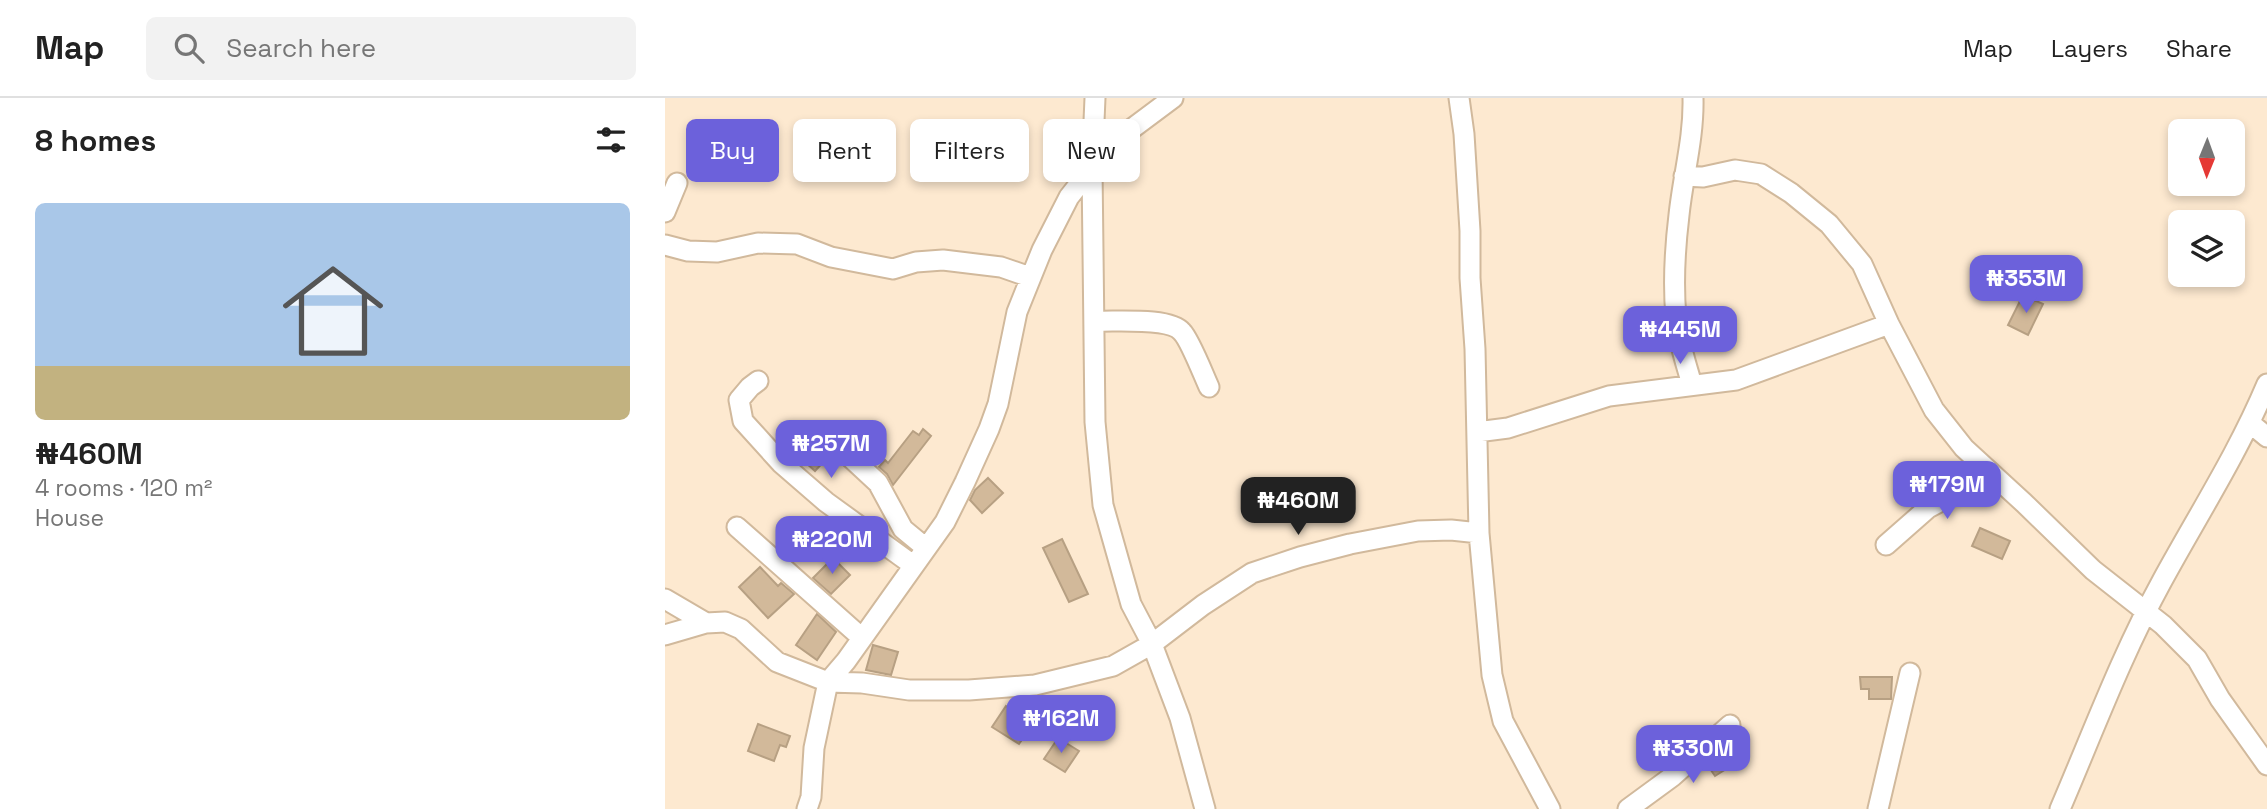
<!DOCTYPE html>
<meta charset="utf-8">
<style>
:root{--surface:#fff;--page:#f2f2f2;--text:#222;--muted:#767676;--line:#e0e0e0;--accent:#6c61db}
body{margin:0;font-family:"Space Grotesk",sans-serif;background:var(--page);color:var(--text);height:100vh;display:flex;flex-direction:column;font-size:26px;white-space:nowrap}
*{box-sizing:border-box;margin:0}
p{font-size:23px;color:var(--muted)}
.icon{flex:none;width:38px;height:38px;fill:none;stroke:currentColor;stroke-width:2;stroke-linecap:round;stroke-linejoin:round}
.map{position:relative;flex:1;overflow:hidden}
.details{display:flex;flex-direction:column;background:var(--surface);width:665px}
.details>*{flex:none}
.guide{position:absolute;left:21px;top:21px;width:665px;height:63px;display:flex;gap:14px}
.needle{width:46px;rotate:181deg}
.controls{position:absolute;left:1503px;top:21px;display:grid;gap:14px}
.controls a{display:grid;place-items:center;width:77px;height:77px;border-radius:10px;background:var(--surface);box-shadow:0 4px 10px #0003;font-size:35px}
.price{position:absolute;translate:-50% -60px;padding:0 16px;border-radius:14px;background:var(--accent);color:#fff;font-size:23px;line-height:46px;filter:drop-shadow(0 2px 4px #0008)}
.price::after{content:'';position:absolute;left:50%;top:42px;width:21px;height:16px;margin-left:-10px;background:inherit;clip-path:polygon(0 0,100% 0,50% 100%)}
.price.selected{background:#222;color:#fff}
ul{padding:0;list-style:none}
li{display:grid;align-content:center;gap:14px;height:371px;padding:0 35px}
li span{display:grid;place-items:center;height:217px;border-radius:10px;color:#555}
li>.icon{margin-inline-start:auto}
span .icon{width:126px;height:126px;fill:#fffc;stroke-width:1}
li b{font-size:30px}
h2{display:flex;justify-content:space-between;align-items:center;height:84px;padding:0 35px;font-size:30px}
.pill{padding:0 24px;border-radius:10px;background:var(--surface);box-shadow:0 4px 10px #0003;font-size:24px;line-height:63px}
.pill.selected{background:var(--accent);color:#fff}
header{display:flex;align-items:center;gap:42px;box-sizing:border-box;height:98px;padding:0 35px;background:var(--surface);border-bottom:2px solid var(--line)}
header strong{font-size:33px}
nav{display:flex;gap:38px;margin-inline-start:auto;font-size:24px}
.search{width:490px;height:63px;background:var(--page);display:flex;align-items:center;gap:18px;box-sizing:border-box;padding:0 24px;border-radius:10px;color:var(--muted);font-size:26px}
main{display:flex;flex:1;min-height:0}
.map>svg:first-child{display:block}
.building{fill:#d2b99a;stroke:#b7a083;stroke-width:2}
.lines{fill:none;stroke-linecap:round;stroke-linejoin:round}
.minor-casing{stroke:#d1b99c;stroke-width:23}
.minor{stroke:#fff;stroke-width:19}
</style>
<header>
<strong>Map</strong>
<div class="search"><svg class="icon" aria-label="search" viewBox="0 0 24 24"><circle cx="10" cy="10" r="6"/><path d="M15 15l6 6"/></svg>Search here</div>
<nav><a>Map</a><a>Layers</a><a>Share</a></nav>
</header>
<main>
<section class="details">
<h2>8 homes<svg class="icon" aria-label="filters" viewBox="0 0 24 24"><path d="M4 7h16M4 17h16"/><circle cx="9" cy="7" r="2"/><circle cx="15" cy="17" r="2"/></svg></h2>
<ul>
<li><span style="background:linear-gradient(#a9c7e8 75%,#c2b280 0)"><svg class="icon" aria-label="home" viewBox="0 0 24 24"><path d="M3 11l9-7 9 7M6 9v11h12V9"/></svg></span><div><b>₦460M</b><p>4 rooms · 120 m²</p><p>House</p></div></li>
</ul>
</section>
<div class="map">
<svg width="1602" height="711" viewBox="0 0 1602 711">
<rect width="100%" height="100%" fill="#fde9d0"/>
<path class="building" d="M1358 197 1378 206 1363 237 1343 227Z
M258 331 266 338 228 387 222 376 214 369 220 362 223 365 248 333 254 337Z
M141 343 161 361 150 373 130 355Z
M323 380 338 395 317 415 305 402 310 392Z
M1315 430 1345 443 1337 461 1307 448Z
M397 441 423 496 404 504 378 450Z
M168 460 185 477 166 496 148 480Z
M95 469 113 488 116 485 129 496 103 520 74 489Z
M152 516 171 534 152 562 131 547Z
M208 547 233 554 226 577 201 572Z
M1195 579H1227L1226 601H1204V591H1196Z
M341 608 368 626 354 646 327 629Z
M93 626 125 638 121 649 115 647 109 663 83 653Z
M393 640 414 653 400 674 379 661Z
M1056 652 1066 668 1050 678 1041 665Z"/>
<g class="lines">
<defs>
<path id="minor" d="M430 0 427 69 430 324 438 407 466 506 487 546 515 620 540 711
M794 0 799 36 805 133V180L810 251 814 435 827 577 838 623 885 711
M1019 78 1038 79 1070 72 1096 76 1126 95 1164 126 1197 166 1224 226 1269 312 1299 350 1359 405 1428 472 1498 527 1532 561 1555 601 1602 667
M0 114 12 85
M0 147 23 153 52 154 93 145 132 146 166 159 228 171 251 164 278 162 336 169 365 179
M430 223C449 224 505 219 517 234 525 242 538 276 544 289
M93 283 85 289 74 302 78 323 116 365 161 404 248 467
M1027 287C1021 265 1013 243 1011 219 1008 186 1010 150 1014 117 1018 78 1029 40 1028 0
M1585 325 1602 339
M812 334 843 330 944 298 1071 282 1224 226
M185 359 213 385 238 431 261 450
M72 429 197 540
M1221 447 1263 410 1327 376
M0 501 41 525
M0 537 41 525 60 524 76 531 112 564 163 584 197 585 244 592H304L370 587 448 568 487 546 538 507 587 475 635 459 685 446 753 433 786 432 814 435
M142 711 146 699 149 650 163 584 181 563 280 424 300 384 324 331 333 306 352 214 377 152 404 99 445 47 508 0
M963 711 1008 678 1065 627
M1213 711 1245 575
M1395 711C1428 634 1457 556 1497 483 1533 417 1573 355 1602 286"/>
</defs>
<use href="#minor" class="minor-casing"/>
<use href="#minor" class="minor"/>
</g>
</svg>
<div class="controls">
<a><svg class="needle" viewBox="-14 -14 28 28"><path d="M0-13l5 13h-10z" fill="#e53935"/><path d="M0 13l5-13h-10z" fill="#767676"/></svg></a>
<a><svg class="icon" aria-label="layers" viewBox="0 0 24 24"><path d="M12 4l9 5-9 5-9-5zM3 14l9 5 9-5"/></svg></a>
</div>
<b class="price" style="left:1361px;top:217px">₦353M</b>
<b class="price" style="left:1015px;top:268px">₦445M</b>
<b class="price" style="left:166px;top:382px">₦257M</b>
<b class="price" style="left:1282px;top:423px">₦179M</b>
<b class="price selected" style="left:633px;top:439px">₦460M</b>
<b class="price" style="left:167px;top:478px">₦220M</b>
<b class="price" style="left:396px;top:657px">₦162M</b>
<b class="price" style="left:1028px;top:687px">₦330M</b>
<div class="guide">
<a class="pill selected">Buy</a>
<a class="pill">Rent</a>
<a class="pill">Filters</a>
<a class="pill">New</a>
</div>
</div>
</main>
